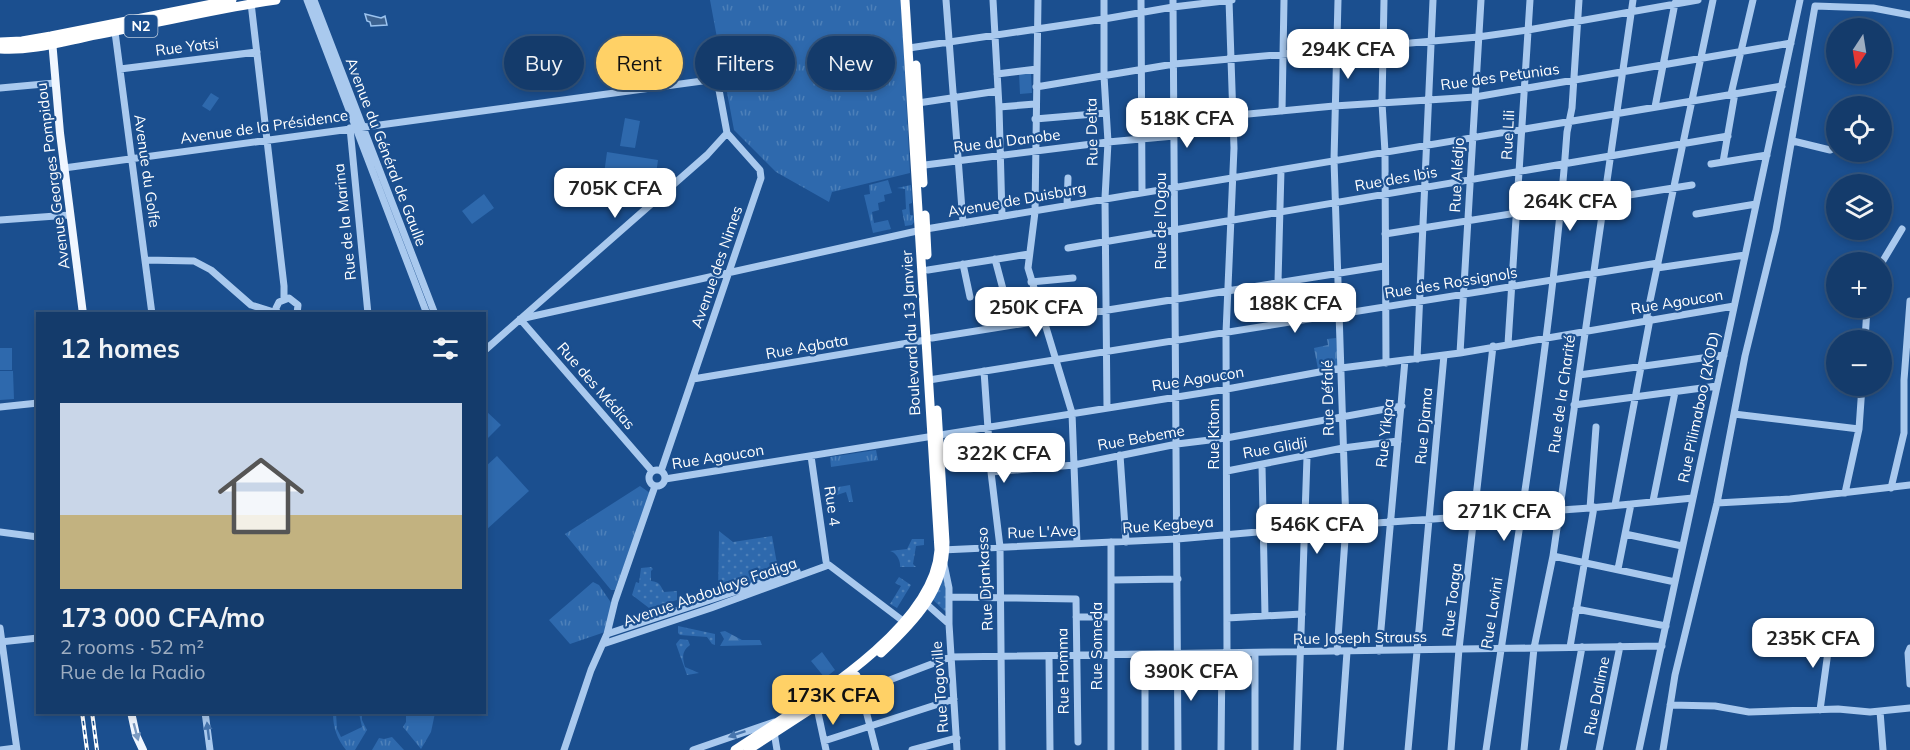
<!DOCTYPE html>
<meta charset="utf-8">
<style>
:root{--surface:#143b6b;--page:#214673;--text:#f1f3f6;--muted:#9dadc1;--line:#33557e;--accent:#ffd166}
body{margin:0;font-family:Mulish,sans-serif;background:var(--page);color:var(--text);height:100vh;display:flex;flex-direction:column;font-size:22px;white-space:nowrap}
*{box-sizing:border-box;margin:0}
p{font-size:20px;color:var(--muted)}
.icon{flex:none;width:33px;height:33px;fill:none;stroke:currentColor;stroke-width:2;stroke-linecap:round;stroke-linejoin:round}
.map{position:relative;flex:1;overflow:hidden}
.drawer{position:absolute;left:36px;top:312px;width:450px;height:402px;display:flex;flex-direction:column;background:var(--surface);border-radius:0px;box-shadow:0 3px 9px #0003,0 0 0 2px var(--line)}
.drawer>*{flex:none}
.top-card{position:absolute;left:504px;top:36px;width:570px;height:54px;display:flex;gap:12px}
.needle{width:39px;rotate:192deg}
.buttons{position:absolute;left:1826px;top:18px;display:grid;gap:12px}
.buttons a{display:grid;place-items:center;width:66px;height:66px;border-radius:50%;background:var(--surface);box-shadow:0 3px 9px #0003,0 0 0 2px var(--line);font-size:30px}
.price{position:absolute;translate:-50% -51px;padding:0 14px;border-radius:12px;background:#fff;color:#222;font-size:20px;line-height:39px;filter:drop-shadow(0 2px 3px #0008)}
.price::after{content:'';position:absolute;left:50%;top:36px;width:18px;height:14px;margin-left:-9px;background:inherit;clip-path:polygon(0 0,100% 0,50% 100%)}
.price.active{background:var(--accent);color:#111}
ul{padding:0;list-style:none}
li{display:grid;align-content:center;gap:12px;height:318px;padding:0 24px}
li+li{border-top:2px solid var(--line)}
li span{display:grid;place-items:center;height:186px;border-radius:0px;color:#555}
li>.icon{margin-inline-start:auto}
span .icon{width:108px;height:108px;fill:#fffc;stroke-width:1}
li b{font-size:26px}
h2{display:flex;justify-content:space-between;align-items:center;height:72px;padding:0 24px;font-size:26px}
.pill{padding:0 21px;border-radius:27px;background:var(--surface);box-shadow:0 3px 9px #0003,0 0 0 2px var(--line);font-size:21px;line-height:54px}
.pill.active{background:var(--accent);color:#111}
.map>svg:first-child{display:block}
.grass{fill:url(#grass-tufts)}
.forest{fill:url(#forest-firs)}
.cemetery{fill:url(#cemetery-stones)}
.garden{fill:url(#garden-dots)}
.pitch{fill:#2e69ad}
.water{fill:url(#water-ripples);stroke:#9cc4f0;stroke-width:1.5}
.lines{fill:none;stroke-linecap:round;stroke-linejoin:round}
.minor{stroke:#a9c9ee;stroke-width:7}
.major{stroke:#f0f6ff;stroke-width:8}
.highway{stroke:#fff;stroke-width:9}
.rail-casing{stroke:#fff;stroke-width:4}
.rail{stroke:#1b4f8f;stroke-width:1.5;stroke-dasharray:4.5;stroke-linecap:butt}
.oneway{fill:#4674ac}
.oneway2{fill:#7b9ac1}
.labels{text-anchor:middle;stroke-width:4.5;stroke-linejoin:round;paint-order:stroke}
.shield{fill:#1b4f8f;stroke:#bbcadd;stroke-width:1.5}
.shield-label{font-size:14px;font-weight:bold;fill:#fff}
.street-label{font-size:15px;fill:#fff;stroke:#1b4f8f}
</style>
<div class="map">
<svg width="1910" height="750" viewBox="0 0 1910 750">
<defs>
<pattern id="grass-tufts" width="24" height="20" patternUnits="userSpaceOnUse" patternTransform="scale(1.5)"><rect width="24" height="20" fill="#2e69ad"/><path d="M3 7l-1-3M5 7V3M7 7l1-3M15 17l-1-3M17 17v-4M19 17l1-3" fill="none" stroke="#4d80b9"/></pattern>
<pattern id="forest-firs" width="22" height="20" patternUnits="userSpaceOnUse" patternTransform="scale(1.5)"><rect width="22" height="20" fill="#2e69ad"/><path d="M5 1l3.5 6h-7zM16 11l3.5 6h-7z" fill="#4d80b9"/></pattern>
<pattern id="cemetery-stones" width="16" height="16" patternUnits="userSpaceOnUse" patternTransform="scale(1.5)"><rect width="16" height="16" fill="#2e69ad"/><path d="M2 7V4a2 2 0 0 1 4 0v3zM10 15v-3a2 2 0 0 1 4 0v3z" fill="#4d80b9"/></pattern>
<pattern id="garden-dots" width="8" height="8" patternUnits="userSpaceOnUse" patternTransform="scale(1.5)"><rect width="8" height="8" fill="#2e69ad"/><path d="M2 2h.1M6 6h.1" fill="none" stroke="#4d80b9" stroke-width="1.8" stroke-linecap="round"/></pattern>
<pattern id="water-ripples" width="26" height="14" patternUnits="userSpaceOnUse" patternTransform="scale(1.5)"><rect width="26" height="14" fill="#3c6290"/><path d="M2 4q2-2 4 0t4 0M15 11q2-2 4 0t4 0" fill="none" stroke="#597aa1"/></pattern>
</defs>
<rect width="100%" height="100%" fill="#1b4f8f"/>
<path class="grass" d="M710 0H901L910 173 832 192 829 202 776 172 734 130Z
M211 93 219 98 210 111 202 106Z
M888 180 892 193 884 195 885 201 878 203 879 210 872 212 874 223 888 220 891 229 873 233 864 195 870 194 869 185Z
M911 185 912 203 909 204 910 215H913L914 222 912 225 905 226 902 210 906 209 905 189 897 188Z
M876 450 878 460 831 467 830 457Z
M850 485 853 502H849L846 492 834 496 833 488Z
M640 486 650 493 615 590H611L565 534Z
M593 582 599 585 612 604 605 632 570 644 549 620Z
M414 712 435 713 431 732 421 749 403 727 406 722V715Z
M333 713H336L337 729 341 737 362 727 359 713H362V720L367 730 355 750H346C337 739 333 727 333 713Z
M392 737 404 750H372L379 738 384 739Z"/>
<path class="forest" d="M725 631 742 640H760L762 645 720 646 724 639 720 632Z"/>
<path class="cemetery" d="M1336 338 1339 366 1318 369 1314 348 1328 345 1327 339Z"/>
<path class="garden" d="M719 531 733 542 772 536 779 575 718 595Z
M912 539H924V545L916 546 913 564 916 567H900C901 561 896 552 890 551L907 549Z
M651 567 653 569 651 571V581C660 582 660 585 664 592L677 591V600L649 608 632 595 636 582 639 583 641 568Z
M945 574 948 614 932 599 940 587Z
M899 577 911 585 897 608 890 604 901 586 895 583Z
M678 626 715 634V645L712 644 707 637 680 635 678 633Z
M680 639 688 640 690 645C682 651 682 657 685 667L699 673 687 675 676 644Z"/>
<path class="pitch" d="M1019 74H1031L1032 93 1020 94Z
M625 118 640 121 635 148 620 146Z
M607 152 658 160 654 189 603 181Z
M484 194 494 208 472 224 462 211Z
M0 348H12V370H0Z
M0 371H13L14 399 0 400Z
M484 409 501 425 485 441H484Z
M497 456 529 491 485 531V467Z
M822 652 835 670 825 678 811 661Z"/>
<path class="water" d="M365 14 381 18 385 16 387 25 371 26 370 22 367 21Z"/>
<g class="lines">
<path class="minor" d="M307 0 427 314
M314 0 435 314
M946 0 963 223
M993 0 999 107 1002 216
M1038 0 1035 212 1028 268 1072 413 1077 544
M1104 0V76L1108 142 1105 198 1107 408
M1141 0 1142 192
M1173 0 1178 750
M1384 0 1382 103 1385 152 1386 363
M251 3 284 286V298
M115 32 152 314
M909 48 1104 19 1173 7 1232 0
M120 69 257 52
M997 74 1037 69
M1036 87 1174 64 1478 37 1528 30 1698 0
M0 88 55 83
M1731 94 1753 0
M918 103 998 91
M999 107 1035 104
M1655 107 1675 3
M1282 111 1284 0
M1035 119 1106 113
M1175 121 1334 106 1475 97 1791 43
M350 128 368 314
M1793 141 1830 150 1836 147
M1723 162 1735 93
M1711 164 1767 155
M917 166 1108 142 1174 136
M64 168 717 79 727 133 760 170 761 178 661 471
M1067 205 1068 178
M1696 214 1756 204
M0 220 70 215
M1385 234 1692 185
M1068 248 1728 136
M995 259 1004 293
M146 260 194 261 211 270 251 305 277 313
M963 264 970 297
M1881 264 1902 229
M1657 268 1745 255
M928 270 1029 254
M1031 282 1073 278
M1278 282 1281 170
M277 314 276 308 279 302 289 298 298 305 297 314
M520 319 926 229 1782 86
M520 319 652 471
M1646 320 1713 0
M932 338 1384 266
M1865 340 1867 308
M1508 344 1530 0
M484 351 707 155 727 133
M1460 353 1481 0
M1417 359 1433 0
M984 371 991 472 1000 547 1002 750
M1579 375 1724 355
M693 379 926 340
M929 380 1658 263
M1574 405 1717 386
M0 407 38 403
M1734 414 1859 429 1845 493
M1859 429 1862 386
M1120 455 1126 542
M811 456 826 561
M1262 465 1265 615
M649 478a8 8 0 1 1 16 0a8 8 0 1 1-16 0Z
M1227 471 1343 448 1398 441
M991 472 1074 465 1177 444 1226 438 1402 406
M665 479 1227 389 1341 368 1460 353 1734 306
M1891 488 1904 433V380L1910 301
M1653 501 1675 392
M1717 503 1790 499 1910 485
M1615 505 1650 319
M1590 508 1596 427
M0 532 38 537
M1625 534 1682 546
M1111 542V750
M942 550 1177 539 1305 528 1590 508 1693 498
M1553 556 1675 582
M944 564 949 588V624
M829 565 903 621
M1618 569 1631 504
M1111 580 1178 579
M950 597 1076 599 1078 742
M922 600 949 624 957 750
M1576 609 1666 626
M1076 617H1111
M1227 618 1302 614
M0 628 17 750
M607 634 797 571
M0 642 38 638
M603 644 711 608 826 566
M1570 647 1594 507
M1910 648 1908 653 1910 684
M1379 651 1405 360
M1337 652 1346 525 1334 160 1338 0
M1227 653 1226 333 1234 148 1229 0
M1049 656 1050 750
M861 691 876 750
M1670 705 1715 706 1749 712 1838 709 1870 712 1910 708
M816 708 950 657 1662 646
M817 708 826 750
M1820 710 1831 630
M1880 711 1883 750
M205 712 210 750
M774 732 777 750
M824 741 954 699
M0 750 16 748
M564 750 591 670 607 634 615 601 655 486
M693 750 774 722
M912 750 957 738
M1145 750V654
M1221 750 1222 653
M1255 750V653
M1297 750 1307 457
M1340 750 1347 652
M1408 750 1444 355
M1451 750 1459 649 1493 346
M1486 750C1516 545 1552 339 1567 132L1572 108 1579 0
M1524 750 1534 648 1553 556 1633 0
M1563 750 1582 647
M1599 750 1620 646
M1639 750 1800 0
M1663 750 1675 675 1717 503 1745 356 1776 230 1815 6 1873 8 1910 15"/>
<path class="major" d="M52 40 60 133 83 314
M131 712 136 735 143 750"/>
<path class="highway" d="M0 42 22 41 51 36 232 0
M0 49C29 51 58 43 86 37 150 25 212 9 276 0
M916 65 923 183
M925 215 927 255
M881 653C915 621 945 590 945 542L937 410
M735 750C797 708 934 632 939 550L905 0
M748 750 808 711 856 676"/>
<defs>
<path id="rail" d="M82 712 87 750
M92 712 97 750"/>
</defs>
<use href="#rail" class="rail-casing"/>
<use href="#rail" class="rail"/>
</g>
<defs><path id="oneway-solid" d="M-6-.8H1V-3.2L6.5 0L1 3.2V.8H-6Z" transform="scale(1.5)"/></defs>
<g class="oneway">
<use href="#oneway-solid" transform="translate(208 731) rotate(-97)"/>
<use href="#oneway-solid" transform="translate(737 734) rotate(161)"/>
</g>
<use class="oneway2" href="#oneway-solid" transform="translate(136 732) rotate(75)"/>
<g class="labels">
<rect class="shield" x="124.5" y="15" width="33" height="22" rx="4.5"/>
<g class="shield-label">
<text x="141" y="31">N2</text>
</g>
<g class="street-label">
<text transform="translate(187 47) rotate(-7)" y="5">Rue Yotsi</text>
<text transform="translate(1500 77) rotate(-8)" y="5">Rue des Petunias</text>
<text transform="translate(264 127) rotate(-8)" y="5">Avenue de la Présidence</text>
<text transform="translate(1092 132) rotate(-91)" y="5">Rue Delta</text>
<text transform="translate(1508 135) rotate(-87)" y="5">Rue Lili</text>
<text transform="translate(1007 141) rotate(-7)" y="5">Rue du Danobe</text>
<text transform="translate(386 152) rotate(69)" y="5">Avenue du Général de Gaulle</text>
<text transform="translate(147 171) rotate(82)" y="5">Avenue du Golfe</text>
<text transform="translate(1457 175) rotate(-87)" y="5">Rue Alédjo</text>
<text transform="translate(53 176) rotate(-97)" y="5">Avenue Georges Pompidou</text>
<text transform="translate(1396 179) rotate(-10)" y="5">Rue des Ibis</text>
<text transform="translate(1017 200) rotate(-10)" y="5">Avenue de Duisburg</text>
<text transform="translate(1161 221) rotate(-90)" y="5">Rue de l'Ogou</text>
<text transform="translate(345 222) rotate(-96)" y="5">Rue de la Marina</text>
<text transform="translate(717 267) rotate(-71)" y="5">Avenue des Nimes</text>
<text transform="translate(1451 283) rotate(-9)" y="5">Rue des Rossignols</text>
<text transform="translate(1677 302) rotate(-9)" y="5">Rue Agoucon</text>
<text transform="translate(911 333) rotate(-93)" y="5">Boulevard du 13 Janvier</text>
<text transform="translate(807 347) rotate(-10)" y="5">Rue Agbata</text>
<text transform="translate(1198 379) rotate(-9)" y="5">Rue Agoucon</text>
<text transform="translate(596 386) rotate(49)" y="5">Rue des Médias</text>
<text transform="translate(1562 394) rotate(-82)" y="5">Rue de la Charité</text>
<text transform="translate(1328 398) rotate(-91)" y="5">Rue Défalé</text>
<text transform="translate(1699 407) rotate(-78)" y="5">Rue Pilimaboo (2KOD)</text>
<text transform="translate(1424 426) rotate(-85)" y="5">Rue Djama</text>
<text transform="translate(1385 433) rotate(-84)" y="5">Rue Yikpa</text>
<text transform="translate(1214 434) rotate(-90)" y="5">Rue Kitom</text>
<text transform="translate(1141 438) rotate(-10)" y="5">Rue Bebeme</text>
<text transform="translate(1275 448) rotate(-10)" y="5">Rue Glidji</text>
<text transform="translate(718 457) rotate(-9)" y="5">Rue Agoucon</text>
<text transform="translate(832 506) rotate(82)" y="5">Rue 4</text>
<text transform="translate(1168 525) rotate(-4)" y="5">Rue Kegbeya</text>
<text transform="translate(1042 532) rotate(-2)" y="5">Rue L'Ave</text>
<text transform="translate(985 579) rotate(-93)" y="5">Rue Djankasso</text>
<text transform="translate(710 592) rotate(-19)" y="5">Avenue Abdoulaye Fadiga</text>
<text transform="translate(1452 600) rotate(-83)" y="5">Rue Toaga</text>
<text transform="translate(1492 613) rotate(-81)" y="5">Rue Lavini</text>
<text transform="translate(1360 638) rotate(-1)" y="5">Rue Joseph Strauss</text>
<text transform="translate(1097 646) rotate(-90)" y="5">Rue Someda</text>
<text transform="translate(1063 671) rotate(-91)" y="5">Rue Homma</text>
<text transform="translate(940 687) rotate(-94)" y="5">Rue Togoville</text>
<text transform="translate(1597 696) rotate(-79)" y="5">Rue Dalime</text>
</g>
</g>
</svg>
<div class="buttons">
<a><svg class="needle" viewBox="-14 -14 28 28"><path d="M0-13l5 13h-10z" fill="#e53935"/><path d="M0 13l5-13h-10z" fill="#9dadc1"/></svg></a>
<a><svg class="icon" aria-label="locate" viewBox="0 0 24 24"><circle cx="12" cy="12" r="6"/><path d="M12 2v4M12 18v4M2 12h4M18 12h4"/></svg></a>
<a><svg class="icon" aria-label="layers" viewBox="0 0 24 24"><path d="M12 4l9 5-9 5-9-5zM3 14l9 5 9-5"/></svg></a>
<a>+</a>
<a>−</a>
</div>
<b class="price" style="left:1348px;top:80px">294K CFA</b>
<b class="price" style="left:1187px;top:149px">518K CFA</b>
<b class="price" style="left:615px;top:219px">705K CFA</b>
<b class="price" style="left:1570px;top:232px">264K CFA</b>
<b class="price" style="left:1295px;top:334px">188K CFA</b>
<b class="price" style="left:1036px;top:338px">250K CFA</b>
<b class="price" style="left:1004px;top:484px">322K CFA</b>
<b class="price" style="left:1504px;top:542px">271K CFA</b>
<b class="price" style="left:1317px;top:555px">546K CFA</b>
<b class="price" style="left:1813px;top:669px">235K CFA</b>
<b class="price" style="left:1191px;top:702px">390K CFA</b>
<b class="price active" style="left:833px;top:726px">173K CFA</b>
<div class="top-card">
<a class="pill">Buy</a>
<a class="pill active">Rent</a>
<a class="pill">Filters</a>
<a class="pill">New</a>
</div>
<section class="drawer">
<h2>12 homes<svg class="icon" aria-label="filters" viewBox="0 0 24 24"><path d="M4 7h16M4 17h16"/><circle cx="9" cy="7" r="2"/><circle cx="15" cy="17" r="2"/></svg></h2>
<ul>
<li><span style="background:linear-gradient(#c9d6e8 60%,#c2b280 0)"><svg class="icon" aria-label="home" viewBox="0 0 24 24"><path d="M3 11l9-7 9 7M6 9v11h12V9"/></svg></span><div><b>173 000 CFA/mo</b><p>2 rooms · 52 m²</p><p>Rue de la Radio</p></div></li>
</ul>
</section>
</div>
